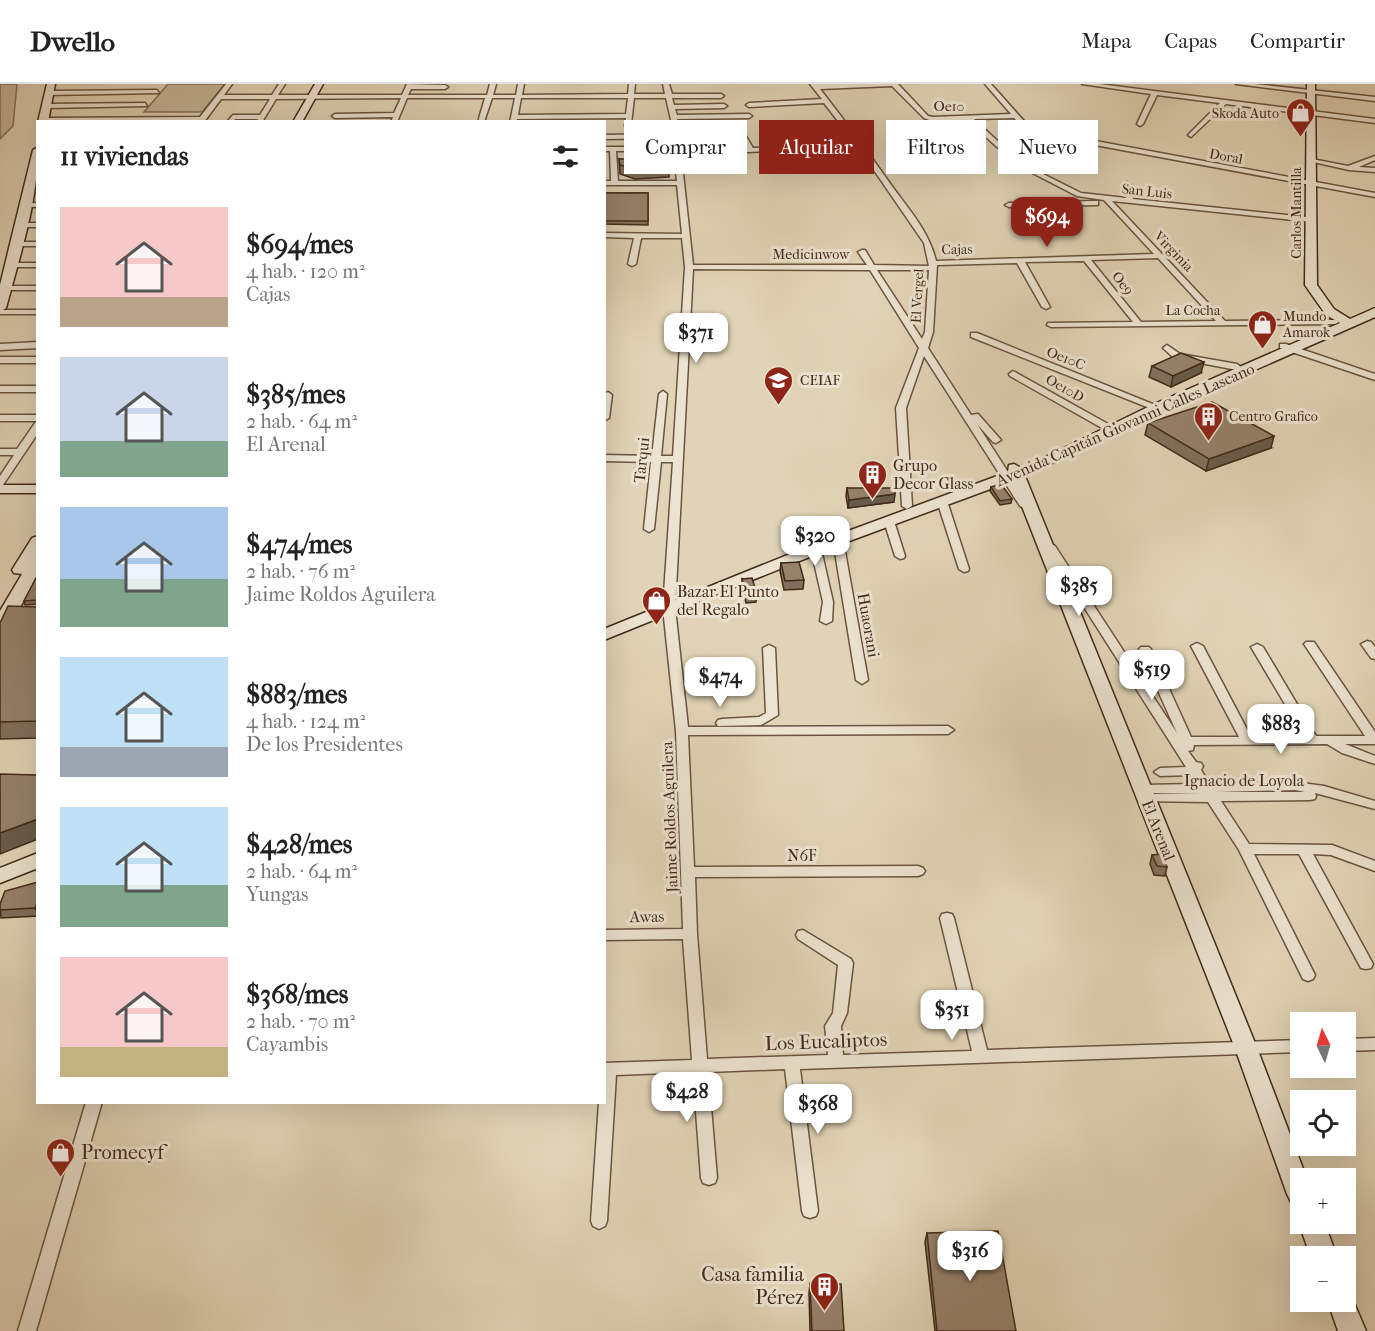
<!DOCTYPE html>
<html lang="es">
<meta charset="utf-8">
<style>
:root{--surface:#fff;--page:#f6f6f6;--text:#222;--muted:#767676;--line:#e0e0e0;--accent:#8f2418}
body{margin:0;font-family:"IM FELL French Canon",serif;background:var(--page);color:var(--text);height:100vh;display:flex;flex-direction:column;font-size:22px;white-space:nowrap}
*{box-sizing:border-box;margin:0}
p{font-size:20px;color:var(--muted)}
.icon{flex:none;width:33px;height:33px;fill:none;stroke:currentColor;stroke-width:2;stroke-linecap:round;stroke-linejoin:round}
.map{position:relative;flex:1;overflow:hidden}
.side{position:absolute;left:36px;top:36px;width:570px;height:984px;display:flex;flex-direction:column;background:var(--surface);border-radius:0px;box-shadow:0 6px 24px #0002}
.side>*{flex:none}
.hud{position:absolute;left:624px;top:36px;width:570px;height:54px;display:flex;gap:12px}
.needle{width:39px;rotate:355deg}
.tools{position:absolute;left:1290px;top:928px;display:grid;gap:12px}
.tools a{display:grid;place-items:center;width:66px;height:66px;border-radius:0px;background:var(--surface);box-shadow:0 6px 24px #0002;font-size:30px}
.price{position:absolute;translate:-50% -51px;padding:0 14px;border-radius:12px;background:#fff;color:#222;font-size:20px;line-height:39px;filter:drop-shadow(0 2px 3px #0008)}
.price::after{content:'';position:absolute;left:50%;top:36px;width:18px;height:14px;margin-left:-9px;background:inherit;clip-path:polygon(0 0,100% 0,50% 100%)}
.price.active{background:var(--accent);color:#fff}
ul{padding:0;list-style:none}
li{display:flex;align-items:center;gap:18px;height:150px;padding:0 24px}
li span{display:grid;place-items:center;flex:none;width:168px;height:120px;border-radius:0px;color:#555}
li>.icon{margin-inline-start:auto}
span .icon{width:72px;height:72px;fill:#fffc;stroke-width:1}
li b{font-size:26px}
h2{display:flex;justify-content:space-between;align-items:center;height:72px;padding:0 24px;font-size:26px}
.chip{padding:0 21px;border-radius:0px;background:var(--surface);box-shadow:0 6px 24px #0002;font-size:21px;line-height:54px}
.chip.active{background:var(--accent);color:#fff}
header{display:flex;align-items:center;gap:36px;box-sizing:border-box;height:84px;padding:0 30px;background:var(--surface);border-bottom:2px solid var(--line)}
header strong{font-size:28px}
nav{display:flex;gap:33px;margin-inline-start:auto;font-size:21px}
.map>svg:first-child{display:block}
.green{fill:#c6b79b;stroke:#84705a;stroke-width:1.5}
.lines{fill:none;stroke-linecap:round;stroke-linejoin:round}
.street-casing{stroke:#6a5440;stroke-width:3}
.secondary-casing{stroke:#422a19;stroke-width:3}
.street{fill:#ece3d0;fill-rule:evenodd}
.secondary{fill:#ece3d0;fill-rule:evenodd}
.wall{fill:#80705c;stroke:#422a19;stroke-width:1.5}
.shaded-wall{fill:#685b4b;stroke:#422a19;stroke-width:1.5}
.building{fill:#95826b;stroke:#422a19;stroke-width:1.5}
.labels{text-anchor:middle;stroke-width:6;stroke-linejoin:round;paint-order:stroke}
.far-street-label{font-size:14px;fill:#422a19;stroke:#ece3d0}
.far-poi-label{font-size:14px;fill:#422a19;stroke:#ece3d0;text-anchor:start}
.street-label{font-size:16px;fill:#422a19;stroke:#ece3d0}
.poi-label{font-size:16px;fill:#422a19;stroke:#ece3d0;text-anchor:start}
.near-street-label{font-size:20px;fill:#422a19;stroke:#ece3d0}
.near-poi-label{font-size:20px;fill:#422a19;stroke:#ece3d0;text-anchor:start}
</style>
<header>
<strong>Dwello</strong>
<nav><a>Mapa</a><a>Capas</a><a>Compartir</a></nav>
</header>
<div class="map">
<svg width="1375" height="1247" viewBox="0 0 1375 1247">
<rect width="100%" height="100%" fill="#e1d4b6"/>
<filter id="stains"><feTurbulence type="fractalNoise" baseFrequency=".00333" numOctaves="4"/><feColorMatrix values="0 0 0 0 .2 0 0 0 0 .09 0 0 0 0 .02 0 0 0 .5 -.17"/></filter>
<radialGradient id="worn" r=".72"><stop offset=".6" stop-color="#630" stop-opacity="0"/><stop offset="1" stop-color="#630" stop-opacity=".3"/></radialGradient>
<path class="green" d="M0 0H17L13 42 0 55Z
M168 0H225L202 28H144Z"/>
<g class="lines">
<defs>
<path id="street" d="M226 0H232L224 11H272L279 0H285L278 11H402L407 0 445 1 448 3 445 5H411L408 11H487L490 0H496L493 11H516L518 0H524L522 11 628 10 629 0H635L634 10H665L663 0H669L672 10H721L724 12 721 14H672L674 21 724 20 727 22 724 24 675 25 677 31 749 30 752 32 749 34 677 35 681 67 747 64 739 50 742 48 744 49 753 64 798 62 791 45 794 43 797 45 804 61 855 59 824 19 749 23 746 21 749 19 822 15 810 0H898L928 32 933 33 1011 30 985 0H991L1031 45 1375 109V113L1095 61 1076 84 1073 82 1089 60 1027 48 1014 34 974 35 1021 79 1081 109 1126 114 1124 100 1127 98 1130 100 1133 115 1315 134V138H1312L1112 117 1225 237 1335 236 1339 238 1335 240 1051 243 1047 241 1048 239 1133 238 1084 177 1025 178 1050 223 1046 225 1042 223 1017 179 937 181 933 248 928 264 971 331 978 330 1001 356 996 359 993 358 977 340 1030 422 1025 425 1020 422 924 272 906 324 912 422 907 425 902 422 896 324 919 264 870 186 693 185 675 524 688 643 948 642 954 646 948 650 688 651 694 783 918 782 923 784 925 787 923 790 918 792 695 793 697 850 707 975 828 971 825 942 833 929 838 881 798 855 796 851 798 847 803 846 851 875 853 879 847 929 841 942 843 971 972 967 940 834 942 830 947 829 952 830 954 834 987 966 1300 956V968L800 985 818 1127 816 1132 810 1134 804 1132 802 1127 785 985 708 988 717 1094 715 1099 709 1101 703 1099 701 1094 693 988 616 991 607 1137 605 1142 599 1145 593 1142 591 1137 599 1018H604V979L692 976 683 855 604 856V846L683 845 676 647 663 524 673 378H661L654 445 649 448 644 445 651 378 604 377V371L652 372 659 310 663 307 667 310 661 372H673L685 183 682 154H641L636 180 632 182 628 180 634 154 604 153V149L682 150 677 101H604V97H611L610 67H604V63H674L673 54 604 55V51L672 50V44H628L625 42 626 34 517 35 516 38H510L515 14H492L484 38H478L485 14H407L397 38H391L393 33 335 34 332 32 335 30 394 29 401 14 276 15 262 38H256L258 35H235L233 38H227L233 31H260L270 15H221L204 38 40 36 43 34 200 33ZM892 2 924 34 932 37 967 36 1017 81 1077 112 1104 116 1154 170 936 177C929 148 911 128 894 105 870 71 845 37 820 5ZM521 14H628L626 30 518 31ZM634 14H666L672 40H631ZM858 63 924 159 929 182 874 181 865 166H862L858 168 867 181H693L681 71ZM616 67H674L677 97H618ZM1158 174 1216 237 1141 238 1091 176ZM877 186H929L925 248 922 255Z
M1082 0H1099L1375 35V39L1226 20 1191 53 1188 51 1220 19 1157 11 1143 40 1140 42 1137 40 1151 10Z
M1236 0H1255L1375 13V17Z
M157 6 159 9 49 11 46 9 49 7Z
M145 19 147 22 47 24 44 22 47 20Z
M1375 72V76L1359 83 1375 84V88L1349 86 1309 77 1312 75 1348 82Z
M1095 117H1098V121L1009 123 1005 121 1009 119Z
M24 119H38V123H24Z
M19 139H38V143H22L18 141Z
M15 158H38V162H18L14 160Z
M9 179H38V183H9Z
M3 202H38V206H6L2 204Z
M0 226H38V230H0Z
M971 249H977L1155 321 1150 324 1147 323 971 253Z
M38 258V264L0 266V260Z
M1280 260H1286L1375 290V296L1280 264Z
M1167 261 1180 270 1237 280 1241 283 1237 286 1174 274 1163 264Z
M0 273H38V279H0Z
M1013 287 1108 340 1110 342 1105 345 1102 344 1010 292 1009 290Z
M0 302H38V308H0Z
M608 308 612 311 609 334 604 337V310Z
M0 331H38V337H0Z
M38 338V349L3 401 0 402V392L14 371H0V365H17L35 339Z
M942 414 947 417 969 485 968 487 964 488 959 485 937 417Z
M889 434 894 437 905 472 904 474 900 475 895 472 884 437Z
M838 453 843 456 868 596 862 600 856 596 833 456Z
M1050 459 1055 462 1177 649 1139 565 1141 563H1149L1151 565 1191 653H1239L1191 562 1197 559 1203 562 1251 653 1304 652 1251 563 1257 560 1263 563 1316 652H1365L1304 560 1306 558H1314L1375 648V660H1345L1375 672V680L1342 669 1327 660 1194 661 1193 666 1188 667 1196 678 1201 679 1203 682 1201 686 1209 699 1295 698 1324 702 1375 717V725L1315 709 1316 712 1315 715 1310 716 1221 717 1249 760 1332 761 1375 777V787L1331 771 1313 770 1373 880 1371 884 1366 885 1361 884 1299 770H1254L1315 891 1313 895 1308 897 1303 895 1239 766 1208 718 1141 717 1140 714 1146 710 1202 709H1143L1137 705 1143 701 1196 700 1191 691 1160 692 1154 688 1160 684 1186 683 1045 462ZM1295 706 1305 708H1215Z
M816 462 821 465 833 518 832 537 826 540 820 537 823 518 811 465Z
M1367 557 1371 558 1375 563V575L1371 574 1361 560Z
M769 561 775 564 778 631 761 641 718 642 716 639 718 636 722 635 759 633 766 629 763 564Z
M1375 954V966L1346 967V955Z
M86 1018H102L36 1247H18Z"/>
<path id="secondary" d="M47 0H55L48 38H38Z
M315 0H323L302 38H293Z
M1307 0H1315L1317 201 1334 225 1350 235 1375 224V233L1162 327 1025 392 1257 964 1307 1095H1300V1121L1291 1118 1287 1110 1235 964 1012 397 844 459 604 556V545L832 453 1008 388 1009 381 1014 380 1021 384 1029 381 1152 321 1340 239 1326 231 1305 201Z
M38 63C38 118 20 171 6 224L0 228V201L33 66Z
M0 401H38V409H0Z
M38 452V491L8 545 0 550V527L22 490 14 489 12 486 32 454Z
M38 769V784L0 799V784Z
M1300 1137V1140H1325L1337 1173H1311L1299 1140Z
M1346 1207 1350 1209 1366 1247H1338L1328 1218H1346Z"/>
</defs>
<use href="#street" class="street-casing"/>
<use href="#secondary" class="secondary-casing"/>
<use href="#street" class="street"/>
<use href="#secondary" class="secondary"/>
</g>
<path class="wall" d="M619 75 669 84V93L635 95 620 90Z
M604 109H648V141L604 140Z
M1152 282 1201 289 1171 303 1149 293Z
M1148 339 1271 364 1206 387 1145 351Z
M991 403 1012 415 1011 419 1000 421 990 407Z
M847 404 894 418 848 424 846 412Z
M781 479 804 496 803 505 784 506 780 487Z
M38 492V520L25 521 24 517Z
M742 495 757 510 756 518 746 519 742 503Z
M38 523V654L0 655V539Z
M1152 771 1167 783 1165 792 1154 791 1150 780Z
M38 798V832L1 834 0 820Z
M927 1149 1016 1247H935L925 1158Z
M810 1200 844 1247H810L809 1209Z"/>
<path class="shaded-wall" d="M1204 278 1201 289 1171 303 1173 292Z
M1274 352 1271 364 1206 387 1209 375Z
M895 410 894 418 848 424 849 416Z
M38 735V755L0 770V749Z
M38 817V830L35 824Z"/>
<path class="building" d="M619 75H642L669 84 634 85 620 81Z
M604 109H648V137H604Z
M1181 269 1204 278 1173 292 1152 282Z
M1212 318 1274 352 1209 375 1148 339Z
M1001 400 1012 415 1000 417 991 403Z
M847 404H895V410L849 416Z
M799 478 804 496 785 497 781 479Z
M37 492H38V516L24 517Z
M752 494 757 510 746 511 742 495Z
M8 522 38 523V637L0 638V539Z
M0 690 38 691V735L0 749Z
M1162 770 1167 783 1157 782 1152 771Z
M38 798V817L35 824 0 826V820L5 807Z
M998 1147 1016 1247H937L927 1149Z
M810 1200H841L844 1247H812Z"/>
<defs>
<symbol id="shop-pin" viewBox="-11 -11 22 30"><path d="M0 17L-7.5 6A9.5 9.5 0 1 1 7.5 6Z" fill="#8f2418" stroke="#ece3d0"/><path d="M-5-2.5h2.3a2.7 3.5 0 0 1 5.4 0H5L5.5 6h-11ZM-1.5-2.5h3a1.5 2.3 0 0 0-3 0Z" fill="#fff"/></symbol>
<symbol id="school-pin" viewBox="-11 -11 22 30"><path d="M0 17L-7.5 6A9.5 9.5 0 1 1 7.5 6Z" fill="#8f2418" stroke="#ece3d0"/><path d="M0-5L7-2L0 1L-7-2ZM-4 1L0 2.5L4 1V4Q0 6-4 4Z" fill="#fff"/></symbol>
<symbol id="building-pin" viewBox="-11 -11 22 30"><path d="M0 17L-7.5 6A9.5 9.5 0 1 1 7.5 6Z" fill="#8f2418" stroke="#ece3d0"/><path d="M-4-6H4V6H1V3H-1V6H-4ZM-2.5-4.3h1.7v1.8h-1.7ZM.8-4.3h1.7v1.8H.8ZM-2.5-1h1.7V.8h-1.7ZM.8-1h1.7V.8H.8Z" fill="#fff"/></symbol>
</defs>
<g fill-rule="evenodd">
<use href="#shop-pin" x="1284" y="12" width="33" height="45"/>
<use href="#shop-pin" x="1246" y="224" width="33" height="45"/>
<use href="#school-pin" x="762" y="280" width="33" height="45"/>
<use href="#building-pin" x="1192" y="316" width="33" height="45"/>
<use href="#building-pin" x="856" y="374" width="33" height="45"/>
<use href="#shop-pin" x="640" y="500" width="33" height="45"/>
<use href="#shop-pin" x="44" y="1052" width="33" height="45"/>
<use href="#building-pin" x="808" y="1186" width="33" height="45"/>
</g>
<g class="labels">
<g class="far-street-label">
<text transform="translate(949 22) rotate(1)" y="5">Oe10</text>
<text transform="translate(1226 72) rotate(10)" y="5">Doral</text>
<text transform="translate(1147 107) rotate(6)" y="5">San Luis</text>
<text transform="translate(1296 129) rotate(-90)" y="5">Carlos Mantilla</text>
<text transform="translate(957 165) rotate(-1)" y="5">Cajas</text>
<text transform="translate(1174 167) rotate(46)" y="5">Virginia</text>
<text x="811" y="175">Medicinwow</text>
<text transform="translate(1123 199) rotate(51)" y="5">Oe9</text>
<text transform="translate(917 212) rotate(-87)" y="5">El Vergel</text>
<text x="1193" y="231">La Cocha</text>
<text transform="translate(1066 274) rotate(22)" y="5">Oe10C</text>
<text transform="translate(1065 304) rotate(30)" y="5">Oe10D</text>
</g>
<g class="far-poi-label">
<text x="1279" y="34" text-anchor="end">Skoda Auto</text>
<text x="1283" y="237">Mundo<tspan x="1283" dy="16">Amarok</tspan></text>
<text x="800" y="301">CEIAF</text>
<text x="1229" y="337">Centro Grafico</text>
</g>
<g class="street-label">
<text transform="translate(1125 340) rotate(-24)" y="6">Avenida Capitán Giovanni Calles Lascano</text>
<text transform="translate(641 376) rotate(-84)" y="6">Tarqui</text>
<text transform="translate(869 541) rotate(80)" y="6">Huaorani</text>
<text x="1244" y="702">Ignacio de Loyola</text>
<text transform="translate(669 733) rotate(-92)" y="6">Jaime Roldos Aguilera</text>
<text transform="translate(1159 746) rotate(68)" y="6">El Arenal</text>
<text x="802" y="777">N6F</text>
<text transform="translate(647 832) rotate(-1)" y="6">Awas</text>
</g>
<g class="poi-label">
<text x="893" y="387">Grupo<tspan x="893" dy="18">Decor Glass</tspan></text>
<text x="677" y="513">Bazar El Punto<tspan x="677" dy="18">del Regalo</tspan></text>
</g>
<g class="near-street-label">
<text transform="translate(826 957) rotate(-2)" y="7">Los Eucaliptos</text>
</g>
<g class="near-poi-label">
<text x="81" y="1075">Promecyf</text>
<text x="804" y="1197" text-anchor="end">Casa familia<tspan x="804" dy="23">Pérez</tspan></text>
</g>
</g>
<rect width="100%" height="100%" filter="url(#stains)"/>
<rect width="100%" height="100%" fill="url(#worn)"/>
</svg>
<div class="tools">
<a><svg class="needle" viewBox="-14 -14 28 28"><path d="M0-13l5 13h-10z" fill="#e53935"/><path d="M0 13l5-13h-10z" fill="#767676"/></svg></a>
<a><svg class="icon" aria-label="locate" viewBox="0 0 24 24"><circle cx="12" cy="12" r="6"/><path d="M12 2v4M12 18v4M2 12h4M18 12h4"/></svg></a>
<a>+</a>
<a>−</a>
</div>
<b class="price active" style="left:1047px;top:164px">$694</b>
<b class="price" style="left:696px;top:280px">$371</b>
<b class="price" style="left:815px;top:483px">$320</b>
<b class="price" style="left:1079px;top:533px">$385</b>
<b class="price" style="left:1152px;top:617px">$519</b>
<b class="price" style="left:720px;top:624px">$474</b>
<b class="price" style="left:1281px;top:671px">$883</b>
<b class="price" style="left:952px;top:957px">$351</b>
<b class="price" style="left:687px;top:1039px">$428</b>
<b class="price" style="left:818px;top:1051px">$368</b>
<b class="price" style="left:970px;top:1198px">$316</b>
<div class="hud">
<a class="chip">Comprar</a>
<a class="chip active">Alquilar</a>
<a class="chip">Filtros</a>
<a class="chip">Nuevo</a>
</div>
<section class="side">
<h2>11 viviendas<svg class="icon" aria-label="filters" viewBox="0 0 24 24"><path d="M4 7h16M4 17h16"/><circle cx="9" cy="7" r="2"/><circle cx="15" cy="17" r="2"/></svg></h2>
<ul>
<li><span style="background:linear-gradient(#f6c9c9 75%,#b9a48a 0)"><svg class="icon" aria-label="home" viewBox="0 0 24 24"><path d="M3 11l9-7 9 7M6 9v11h12V9"/></svg></span><div><b>$694/mes</b><p>4 hab. · 120 m²</p><p>Cajas</p></div></li>
<li><span style="background:linear-gradient(#c9d6e8 70%,#7fa58c 0)"><svg class="icon" aria-label="home" viewBox="0 0 24 24"><path d="M3 11l9-7 9 7M6 9v11h12V9"/></svg></span><div><b>$385/mes</b><p>2 hab. · 64 m²</p><p>El Arenal</p></div></li>
<li><span style="background:linear-gradient(#a9c7e8 60%,#7fa58c 0)"><svg class="icon" aria-label="home" viewBox="0 0 24 24"><path d="M3 11l9-7 9 7M6 9v11h12V9"/></svg></span><div><b>$474/mes</b><p>2 hab. · 76 m²</p><p>Jaime Roldos Aguilera</p></div></li>
<li><span style="background:linear-gradient(#bfe0f5 75%,#9aa5b1 0)"><svg class="icon" aria-label="home" viewBox="0 0 24 24"><path d="M3 11l9-7 9 7M6 9v11h12V9"/></svg></span><div><b>$883/mes</b><p>4 hab. · 124 m²</p><p>De los Presidentes</p></div></li>
<li><span style="background:linear-gradient(#bfe0f5 65%,#7fa58c 0)"><svg class="icon" aria-label="home" viewBox="0 0 24 24"><path d="M3 11l9-7 9 7M6 9v11h12V9"/></svg></span><div><b>$428/mes</b><p>2 hab. · 64 m²</p><p>Yungas</p></div></li>
<li><span style="background:linear-gradient(#f6c9c9 75%,#c2b280 0)"><svg class="icon" aria-label="home" viewBox="0 0 24 24"><path d="M3 11l9-7 9 7M6 9v11h12V9"/></svg></span><div><b>$368/mes</b><p>2 hab. · 70 m²</p><p>Cayambis</p></div></li>
</ul>
</section>
</div>
